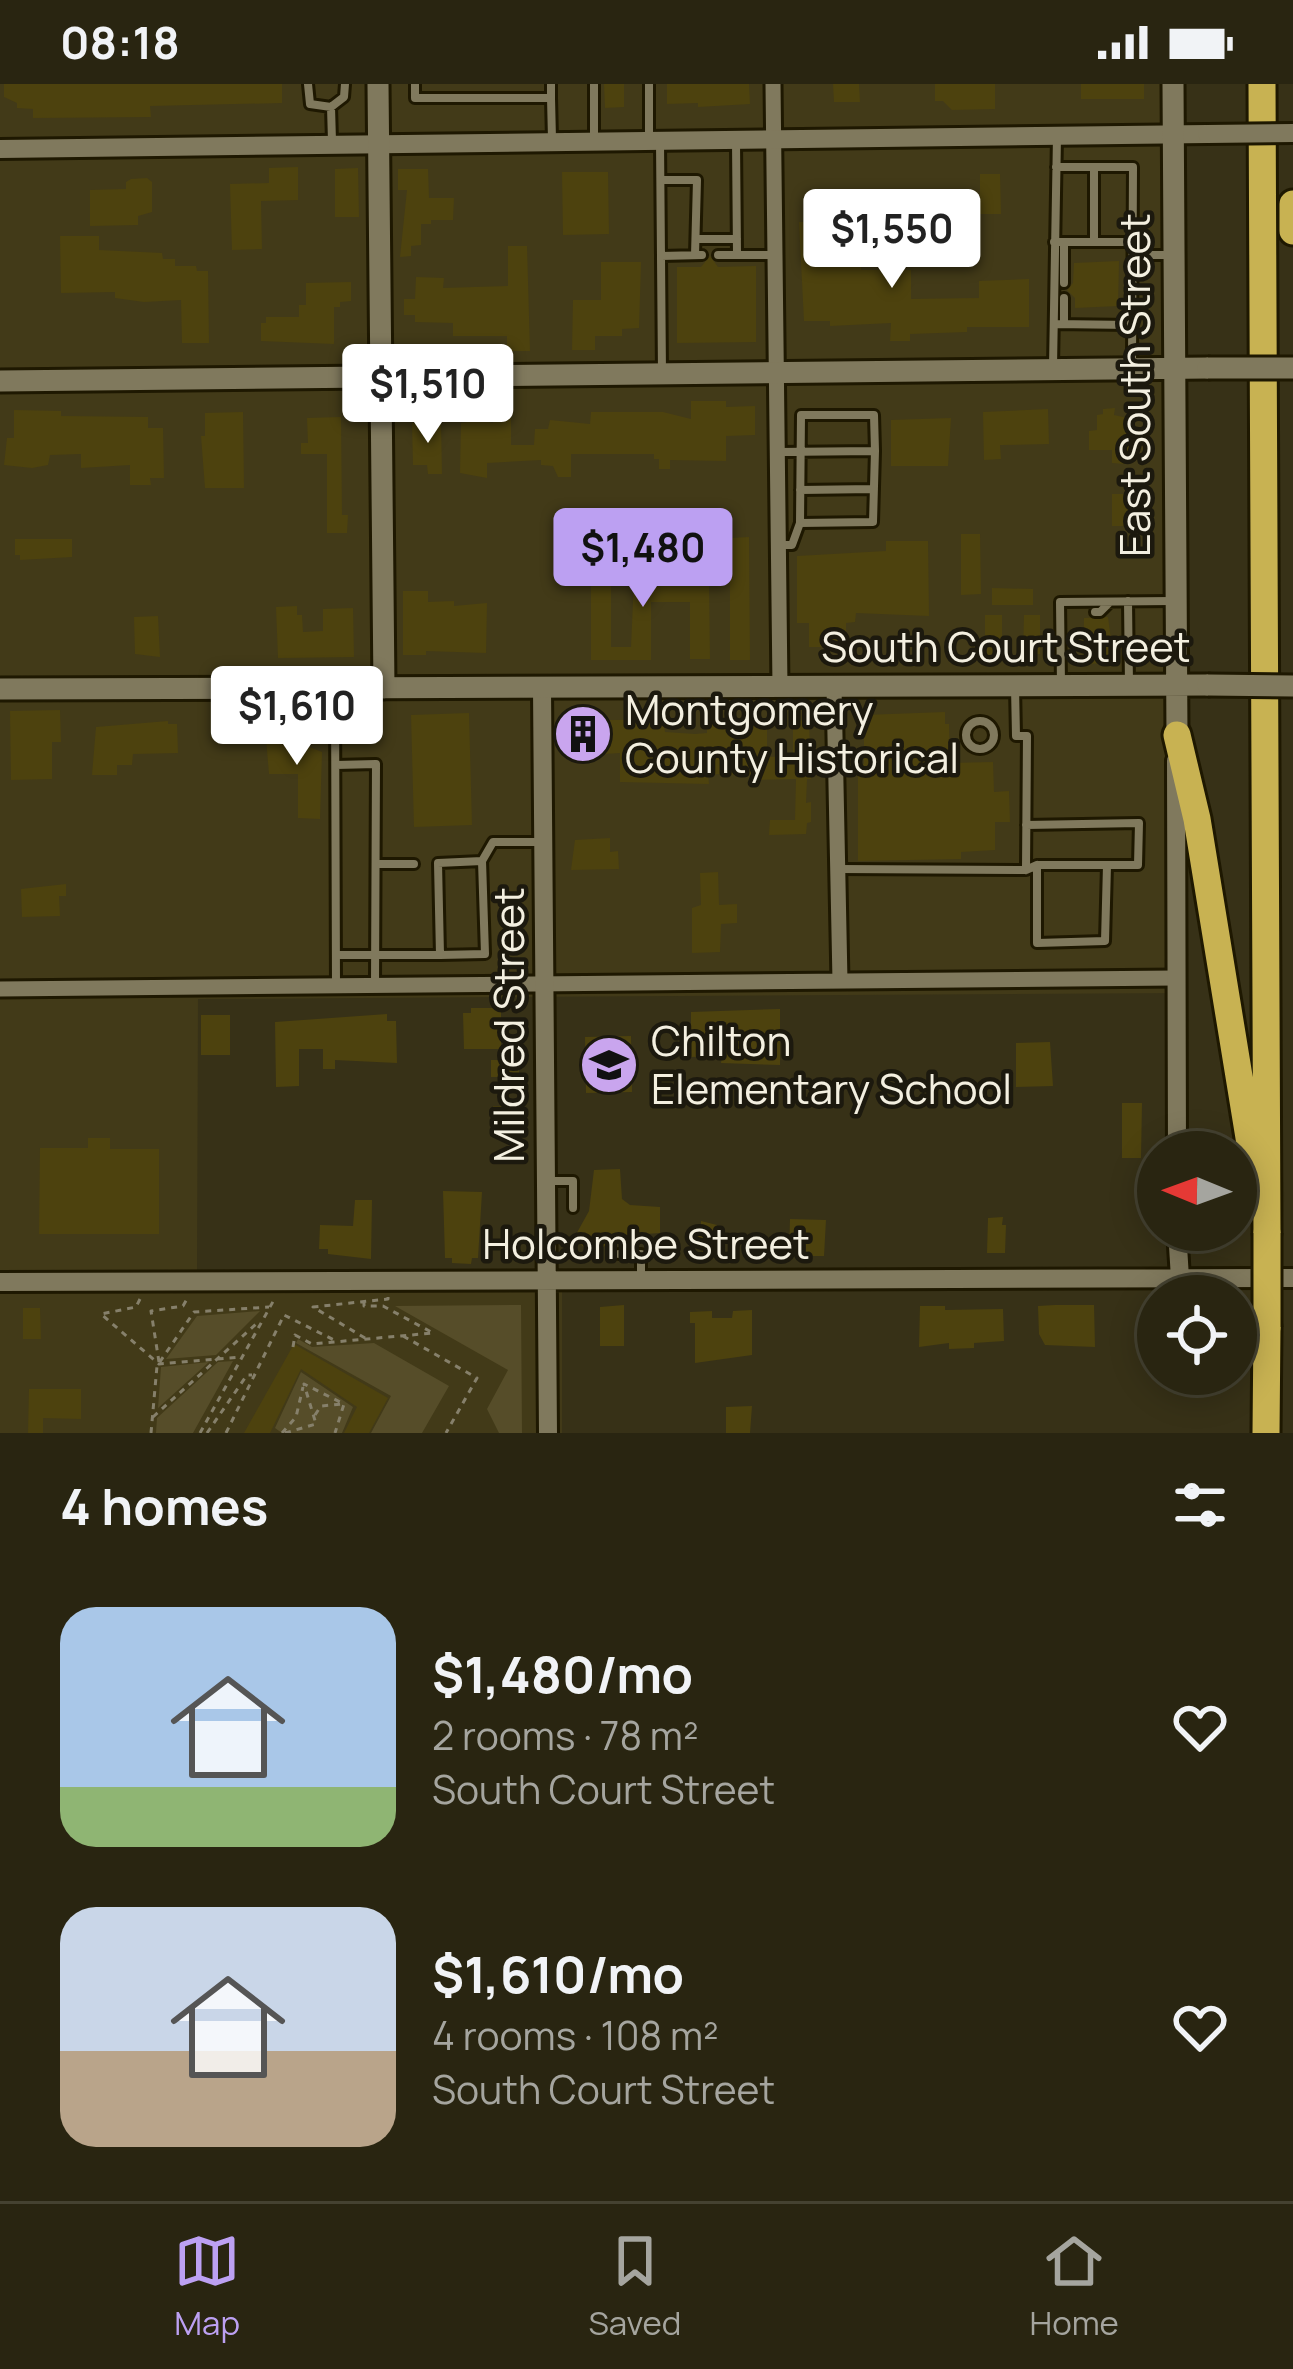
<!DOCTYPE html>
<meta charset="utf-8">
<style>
:root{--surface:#292511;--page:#312d1a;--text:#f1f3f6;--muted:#a5a59f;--line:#454231;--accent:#bca0f2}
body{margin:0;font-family:Manrope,sans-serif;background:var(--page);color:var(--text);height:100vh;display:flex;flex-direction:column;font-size:45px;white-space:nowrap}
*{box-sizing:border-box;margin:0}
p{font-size:39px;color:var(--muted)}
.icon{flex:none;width:66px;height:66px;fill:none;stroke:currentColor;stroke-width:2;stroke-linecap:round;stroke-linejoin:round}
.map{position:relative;height:1349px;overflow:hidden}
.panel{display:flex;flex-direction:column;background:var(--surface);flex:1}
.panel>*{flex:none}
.needle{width:78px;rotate:271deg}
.fabs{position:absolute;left:1137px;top:1047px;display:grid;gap:24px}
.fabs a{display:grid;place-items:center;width:120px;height:120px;border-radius:50%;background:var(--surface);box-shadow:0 6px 30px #0003,0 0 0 3px var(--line);font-size:60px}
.price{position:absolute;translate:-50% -102px;padding:0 27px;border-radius:12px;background:#fff;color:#222;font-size:39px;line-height:78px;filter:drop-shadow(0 3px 6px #0008)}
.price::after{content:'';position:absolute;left:50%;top:72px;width:36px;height:27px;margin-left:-18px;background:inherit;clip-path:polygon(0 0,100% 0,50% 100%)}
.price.on{background:var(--accent);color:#111}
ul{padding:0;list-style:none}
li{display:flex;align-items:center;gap:36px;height:300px;padding:0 60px}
li span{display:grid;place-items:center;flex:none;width:336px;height:240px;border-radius:36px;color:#555}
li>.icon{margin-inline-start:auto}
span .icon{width:144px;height:144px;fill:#fffc;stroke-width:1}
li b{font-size:51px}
h2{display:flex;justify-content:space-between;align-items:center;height:144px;padding:0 60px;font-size:51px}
.status{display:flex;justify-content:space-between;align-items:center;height:84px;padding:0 60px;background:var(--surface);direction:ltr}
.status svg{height:33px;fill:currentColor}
.dock{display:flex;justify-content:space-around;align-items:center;height:168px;border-top:3px solid var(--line);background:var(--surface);font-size:33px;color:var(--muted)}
.dock a{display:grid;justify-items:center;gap:6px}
.dock .on{color:var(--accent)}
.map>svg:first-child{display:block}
.built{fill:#423a18}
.green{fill:#564d29}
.building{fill:#4d420e}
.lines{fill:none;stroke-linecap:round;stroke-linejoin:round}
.service-casing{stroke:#1e1801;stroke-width:14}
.minor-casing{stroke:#1e1801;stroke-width:21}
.tertiary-casing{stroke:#1e1801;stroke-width:24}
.secondary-casing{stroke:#1e1801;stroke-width:27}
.motorway-casing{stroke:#1e1801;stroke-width:33}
.path{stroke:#86806b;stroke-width:3;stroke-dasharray:6 6;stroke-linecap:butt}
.service{stroke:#80795d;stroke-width:8}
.minor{stroke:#80795d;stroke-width:15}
.tertiary{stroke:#80795d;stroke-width:18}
.secondary{stroke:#80795d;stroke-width:21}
.motorway{stroke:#c8b252;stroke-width:27}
.tertiary-bridge-casing{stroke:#1e1801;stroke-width:24;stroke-linecap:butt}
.secondary-bridge-casing{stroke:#1e1801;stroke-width:27;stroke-linecap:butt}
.motorway-bridge-casing{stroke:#1e1801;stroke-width:33;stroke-linecap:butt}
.tertiary-bridge{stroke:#80795d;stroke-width:18}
.secondary-bridge{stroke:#80795d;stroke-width:21}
.motorway-bridge{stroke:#c8b252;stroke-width:27}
.labels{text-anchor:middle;stroke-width:9;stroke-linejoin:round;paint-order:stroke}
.street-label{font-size:42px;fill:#f3efe0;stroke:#1c190e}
.poi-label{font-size:42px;fill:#f3efe0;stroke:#1c190e;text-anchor:start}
</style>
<div class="status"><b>08:18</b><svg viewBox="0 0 49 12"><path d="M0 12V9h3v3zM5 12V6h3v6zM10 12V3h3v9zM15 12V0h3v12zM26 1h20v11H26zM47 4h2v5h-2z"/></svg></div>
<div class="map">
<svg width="1293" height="1349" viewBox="0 0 1293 1349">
<rect width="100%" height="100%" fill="#373117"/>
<path class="built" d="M0 0H1183L1188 909 198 915 197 1187H562V1349H0Z"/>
<path class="green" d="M521 1221 522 1349H499L487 1325 508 1286 395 1222Z
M260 1227 216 1271 166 1275 197 1232Z
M298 1255 312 1263 374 1259 449 1302 422 1349H371L391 1312 296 1259Z
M233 1277 193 1349H156L157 1334 218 1278Z
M209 1278 158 1324 161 1283Z
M301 1288 353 1323 342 1349H282L275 1344Z"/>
<path class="building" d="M4 0H282V19L150 22 151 33 33 34V25L17 24V19L4 13Z
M604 0H624V23L605 24Z
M667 0H749L750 20 698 23V19L667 20Z
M833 0H859L860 18H834Z
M935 0H995V25L952 26 943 17H935Z
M1081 0H1144V15H1081Z
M298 83V116L261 117 262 165 232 166 230 100 269 99V84Z
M358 84 359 133H335V85Z
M398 85H428L429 114H454L453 136H431V140H421V161L411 162V172L400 173 407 106H398Z
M562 88H608L609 150 563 151Z
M980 90H1000L1001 130H980Z
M147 94 152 98V128L138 132V141L90 142V106L126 105V98L131 95Z
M861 137V186H911V215L979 214V197L1029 195V243H967V248L910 250V257H890L891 239 830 242V237H804L799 138Z
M60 152H99V166L162 169 163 175H175V182H196L197 187H208L209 259H182L181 216 144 218 115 214V208L61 209Z
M508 162H527L530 267H507V252H453V239L415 238V231H404V215H415L416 193 444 194 443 204 508 202Z
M710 172 718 183 756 182V258L677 259V183H701Z
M1119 177 1118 222 1075 224V214L1067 206 1073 199 1074 179Z
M601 178H641L639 244 622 245V252H595V266H572L573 216H601Z
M351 198V217L340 218V223H334V260L261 257V239H266V233H299V221H306V199Z
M691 317H726V323L755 322V351L726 352V377L670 376V385H659V375H654V370H571V393H558L553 382 541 381V376L487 379V394L460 389 461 339 480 336 493 339V329H511V361H534L535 345H548L550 336 590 340 591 328H663L691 335Z
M1115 324 1114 331 1132 335V367H1125V380L1112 379V366H1089V347L1097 346V331L1103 330V325Z
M1048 325 1049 360 1000 361 1001 375 984 376 983 328Z
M14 326 61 327V332L148 333V344H163L164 394H150L151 401H130V381L81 384V370L50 371 48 381 32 384 4 381 7 354H14Z
M243 328 244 404H205L201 352H205V329Z
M341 333 342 431H348L347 449H327V370H301V359H308L307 334Z
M951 334 948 382H891V336Z
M441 338 442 390H428L427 381H413L412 339Z
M1112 410H1143V442H1112Z
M961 450H980L981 510 961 511Z
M591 453 611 454V563H631L634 495 709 497 710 575H690V518H651V576H591Z
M749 453 750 576H730V454Z
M15 455H72V473L20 476V471H15Z
M886 457H928L929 532 856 529 855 538 846 539V563H809V539H797V472L886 467Z
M992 504 1033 505V521H992Z
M403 507H428V518L454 517V522L487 519 486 569 426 567V571H403Z
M297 522V531H302L303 548 323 547V525L353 524 354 573 278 574 276 523Z
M985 531H1002V570L985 571Z
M1024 531H1040V570L1023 571Z
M158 532 160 573 135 570 134 533Z
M1108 533 1112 563H1108L1109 579 1083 580 1084 534Z
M60 626 61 658H52V695L11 696 10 627Z
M945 628V640H949L950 679 993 678 994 708 1009 707 1010 738H995V766L961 768V775L858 777V680H864V631Z
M469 629 472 741 414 743 411 631Z
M663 635 665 648 695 650 707 649V636L767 638V673L793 672V637L809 636 811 695H807L806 719 811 718V738L807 739 806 750 769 751 770 736H795L796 695 751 696V691L708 690 709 700 620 698V669L572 672V663H566L565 637Z
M168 637V640H177L178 669 133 670 132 681H117V691H92L96 643Z
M265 642H292V656L322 668 320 735 298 734V690H269Z
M610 754V768L618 767 619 785 571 786 575 756Z
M718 788 719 821 737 820V839L721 840 720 868 692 869V824L701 821 700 789Z
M66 800V812H59L60 832 22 833 21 805Z
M471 924H501V965H464L463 929H471Z
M780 925V981L721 979 722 972 691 973V928Z
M387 930V937H396L397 979 335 976V985H323V965H299V1002L276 1003 275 938Z
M201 931H230V971H201Z
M631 952 632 1008 586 1009 585 953Z
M1050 958 1053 1002 1016 1003V959Z
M491 976H519V993H491Z
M1122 1019H1142L1141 1074H1122Z
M493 1022H514V1047L492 1046Z
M88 1054H110V1065H159V1150H39L40 1064H88Z
M620 1085 622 1115 630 1121 660 1123V1149L616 1152 593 1172 574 1154 589 1127 594 1086Z
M443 1107 482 1108 478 1174H472L471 1180 452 1179V1174H445Z
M355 1116H372L371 1175 328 1170V1165H319L320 1141 353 1142Z
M1003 1133 1002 1141H1006L1005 1169H987L988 1134Z
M790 1135 826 1136 824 1172H789Z
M701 1137 717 1141 718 1159 711 1160V1170H702V1160L695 1161V1141H701Z
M624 1221V1262H600V1223Z
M1055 1221H1094L1095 1263 1045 1261 1039 1250 1038 1222Z
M920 1222H945V1226L1003 1225 1004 1257 974 1259V1264L949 1265V1259L919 1263Z
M23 1224H40L41 1255H23Z
M752 1226V1271L695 1279V1239H690V1228L712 1227V1234H732L733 1227Z
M294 1260 388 1314 369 1349H344L357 1323 301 1285 270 1349H244Z
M29 1305H81V1335L43 1334V1349H28Z
M752 1322 750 1349H726V1323Z"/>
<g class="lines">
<defs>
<path id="service" d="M308 0 310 20 331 23 344 13 345 0
M415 0V14H551L552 55
M551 0V14
M594 0V55
M331 23 332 57
M649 52V0
M660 58 662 289
M736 58 737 170
M1056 83H1133L1132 280
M1094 83V158
M661 96H697L695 171
M696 155H737
M1054 158H1133
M1064 158V199
M718 171H773
M1133 171H1172
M661 172 702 171
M1054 240 1132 241
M1064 240V214
M1053 283 1057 52
M778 368 875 367 874 331H801L800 439 873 438 875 367
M800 406 874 405
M778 461H792L800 439
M1128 517 1129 601
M1095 528H1100L1109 519
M1061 601 1060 518 1173 517
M335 606 336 901
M966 651a14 14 0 1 1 28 0a14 14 0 1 1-28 0Z
M336 681 376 680 375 899
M482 777 438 779 440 871 485 870 482 777 493 758H542
M377 780H414
M1037 781H1107
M838 785 1026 786 1027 652H1016L1015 603
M1026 786 1037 781V859L1105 857 1107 781H1138L1139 739 1026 741
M336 871H440
M548 1097H573V1124
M619 1170H641V1194"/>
<path id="minor" d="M773 0 780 603
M834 603 840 897
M0 905 1176 894"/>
<path id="tertiary" d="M0 65 1207 50
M542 604 548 1349
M1176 677 1177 1068
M1177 1146 1180 1194
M0 1198 1293 1194"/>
<path id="secondary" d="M378 0 384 604
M1173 0 1177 651
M0 297 1208 284
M0 605 1208 601"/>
<path id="motorway" d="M1262 0 1267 1149
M1293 120V147
M1177 651 1197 735 1253 1078
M1266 1349 1267 1243"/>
</defs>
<use href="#service" class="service-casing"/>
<use href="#minor" class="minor-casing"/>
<use href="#tertiary" class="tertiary-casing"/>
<use href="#secondary" class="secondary-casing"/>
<use href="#motorway" class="motorway-casing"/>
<path class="path" d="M140 1215 136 1223 101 1230 159 1280 240 1273
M403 1252 477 1294 446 1349
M365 1254 313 1223 388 1215V1211
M293 1263 295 1251 312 1260 433 1249 383 1222H364V1218
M159 1278 151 1227 183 1222 187 1215
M315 1331 321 1322 342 1320
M153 1333 256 1240
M151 1349 157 1282 194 1228 269 1223
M200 1349 275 1214
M207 1349 247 1291H252
M226 1349 284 1231 336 1257
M282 1349 296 1333 303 1303
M285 1349 316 1340 304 1300 344 1320 335 1349"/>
<use href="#service" class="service"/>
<use href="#minor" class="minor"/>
<use href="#tertiary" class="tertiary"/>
<use href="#secondary" class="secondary"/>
<use href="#motorway" class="motorway"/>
<defs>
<path id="tertiary-bridge" d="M1207 50 1293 49"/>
<path id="secondary-bridge" d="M1208 284H1293
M1208 601 1293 602"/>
<path id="motorway-bridge" d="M1267 1149V1243"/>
</defs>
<use href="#tertiary-bridge" class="tertiary-bridge-casing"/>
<use href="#secondary-bridge" class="secondary-bridge-casing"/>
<use href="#motorway-bridge" class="motorway-bridge-casing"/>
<use href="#tertiary-bridge" class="tertiary-bridge"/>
<use href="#secondary-bridge" class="secondary-bridge"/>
<use href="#motorway-bridge" class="motorway-bridge"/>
</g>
<defs>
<symbol id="building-disc" viewBox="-11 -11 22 22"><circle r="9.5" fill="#c9a5ee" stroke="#1c190e"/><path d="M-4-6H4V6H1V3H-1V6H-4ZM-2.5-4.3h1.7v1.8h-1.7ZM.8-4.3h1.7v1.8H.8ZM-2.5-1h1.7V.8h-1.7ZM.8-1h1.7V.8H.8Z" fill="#111"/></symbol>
<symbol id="school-disc" viewBox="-11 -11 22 22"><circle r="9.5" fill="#c9a5ee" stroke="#1c190e"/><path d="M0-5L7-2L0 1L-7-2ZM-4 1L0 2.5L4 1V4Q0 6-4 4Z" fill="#111"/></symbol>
</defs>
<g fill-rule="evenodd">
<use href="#building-disc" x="550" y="617" width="66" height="66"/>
<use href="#school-disc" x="576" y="948" width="66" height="66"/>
</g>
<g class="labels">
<g class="street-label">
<text transform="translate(1135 301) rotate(-90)" y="15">East South Street</text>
<text x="1006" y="578">South Court Street</text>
<text transform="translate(509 941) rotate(-90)" y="15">Mildred Street</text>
<text x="646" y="1175">Holcombe Street</text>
</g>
<g class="poi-label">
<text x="625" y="641">Montgomery<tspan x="625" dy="48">County Historical</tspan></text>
<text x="651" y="972">Chilton<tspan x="651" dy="48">Elementary School</tspan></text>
</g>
</g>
</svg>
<div class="fabs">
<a><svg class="needle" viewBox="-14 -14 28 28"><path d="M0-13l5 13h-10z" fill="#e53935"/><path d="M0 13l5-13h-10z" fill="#a5a59f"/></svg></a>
<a><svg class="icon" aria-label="locate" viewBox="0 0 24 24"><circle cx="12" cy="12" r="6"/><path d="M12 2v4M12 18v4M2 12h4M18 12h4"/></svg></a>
</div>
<b class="price" style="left:892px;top:207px">$1,550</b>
<b class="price" style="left:428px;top:362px">$1,510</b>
<b class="price on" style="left:643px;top:526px">$1,480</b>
<b class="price" style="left:297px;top:684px">$1,610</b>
</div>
<section class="panel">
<h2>4 homes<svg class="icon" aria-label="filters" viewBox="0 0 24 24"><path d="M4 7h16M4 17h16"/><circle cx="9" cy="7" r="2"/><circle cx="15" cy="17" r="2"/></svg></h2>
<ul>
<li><span style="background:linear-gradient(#a9c7e8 75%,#8fb573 0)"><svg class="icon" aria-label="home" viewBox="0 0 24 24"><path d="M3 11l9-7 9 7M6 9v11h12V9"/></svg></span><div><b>$1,480/mo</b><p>2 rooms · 78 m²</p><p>South Court Street</p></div><svg class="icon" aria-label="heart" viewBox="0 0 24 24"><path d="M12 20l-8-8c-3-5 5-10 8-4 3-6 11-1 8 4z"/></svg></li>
<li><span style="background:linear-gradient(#c9d6e8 60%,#b9a48a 0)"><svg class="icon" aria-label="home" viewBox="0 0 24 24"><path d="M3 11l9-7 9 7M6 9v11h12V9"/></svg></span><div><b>$1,610/mo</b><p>4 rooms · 108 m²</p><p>South Court Street</p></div><svg class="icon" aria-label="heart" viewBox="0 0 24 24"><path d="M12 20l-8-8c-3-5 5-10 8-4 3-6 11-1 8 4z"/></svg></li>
</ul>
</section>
<nav class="dock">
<a class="on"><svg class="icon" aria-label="map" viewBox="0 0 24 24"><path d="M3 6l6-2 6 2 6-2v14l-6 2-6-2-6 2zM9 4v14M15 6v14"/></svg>Map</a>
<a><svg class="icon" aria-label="saved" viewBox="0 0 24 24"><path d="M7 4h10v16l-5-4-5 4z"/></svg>Saved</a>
<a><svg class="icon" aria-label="home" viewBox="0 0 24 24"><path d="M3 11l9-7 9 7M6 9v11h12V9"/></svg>Home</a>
</nav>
